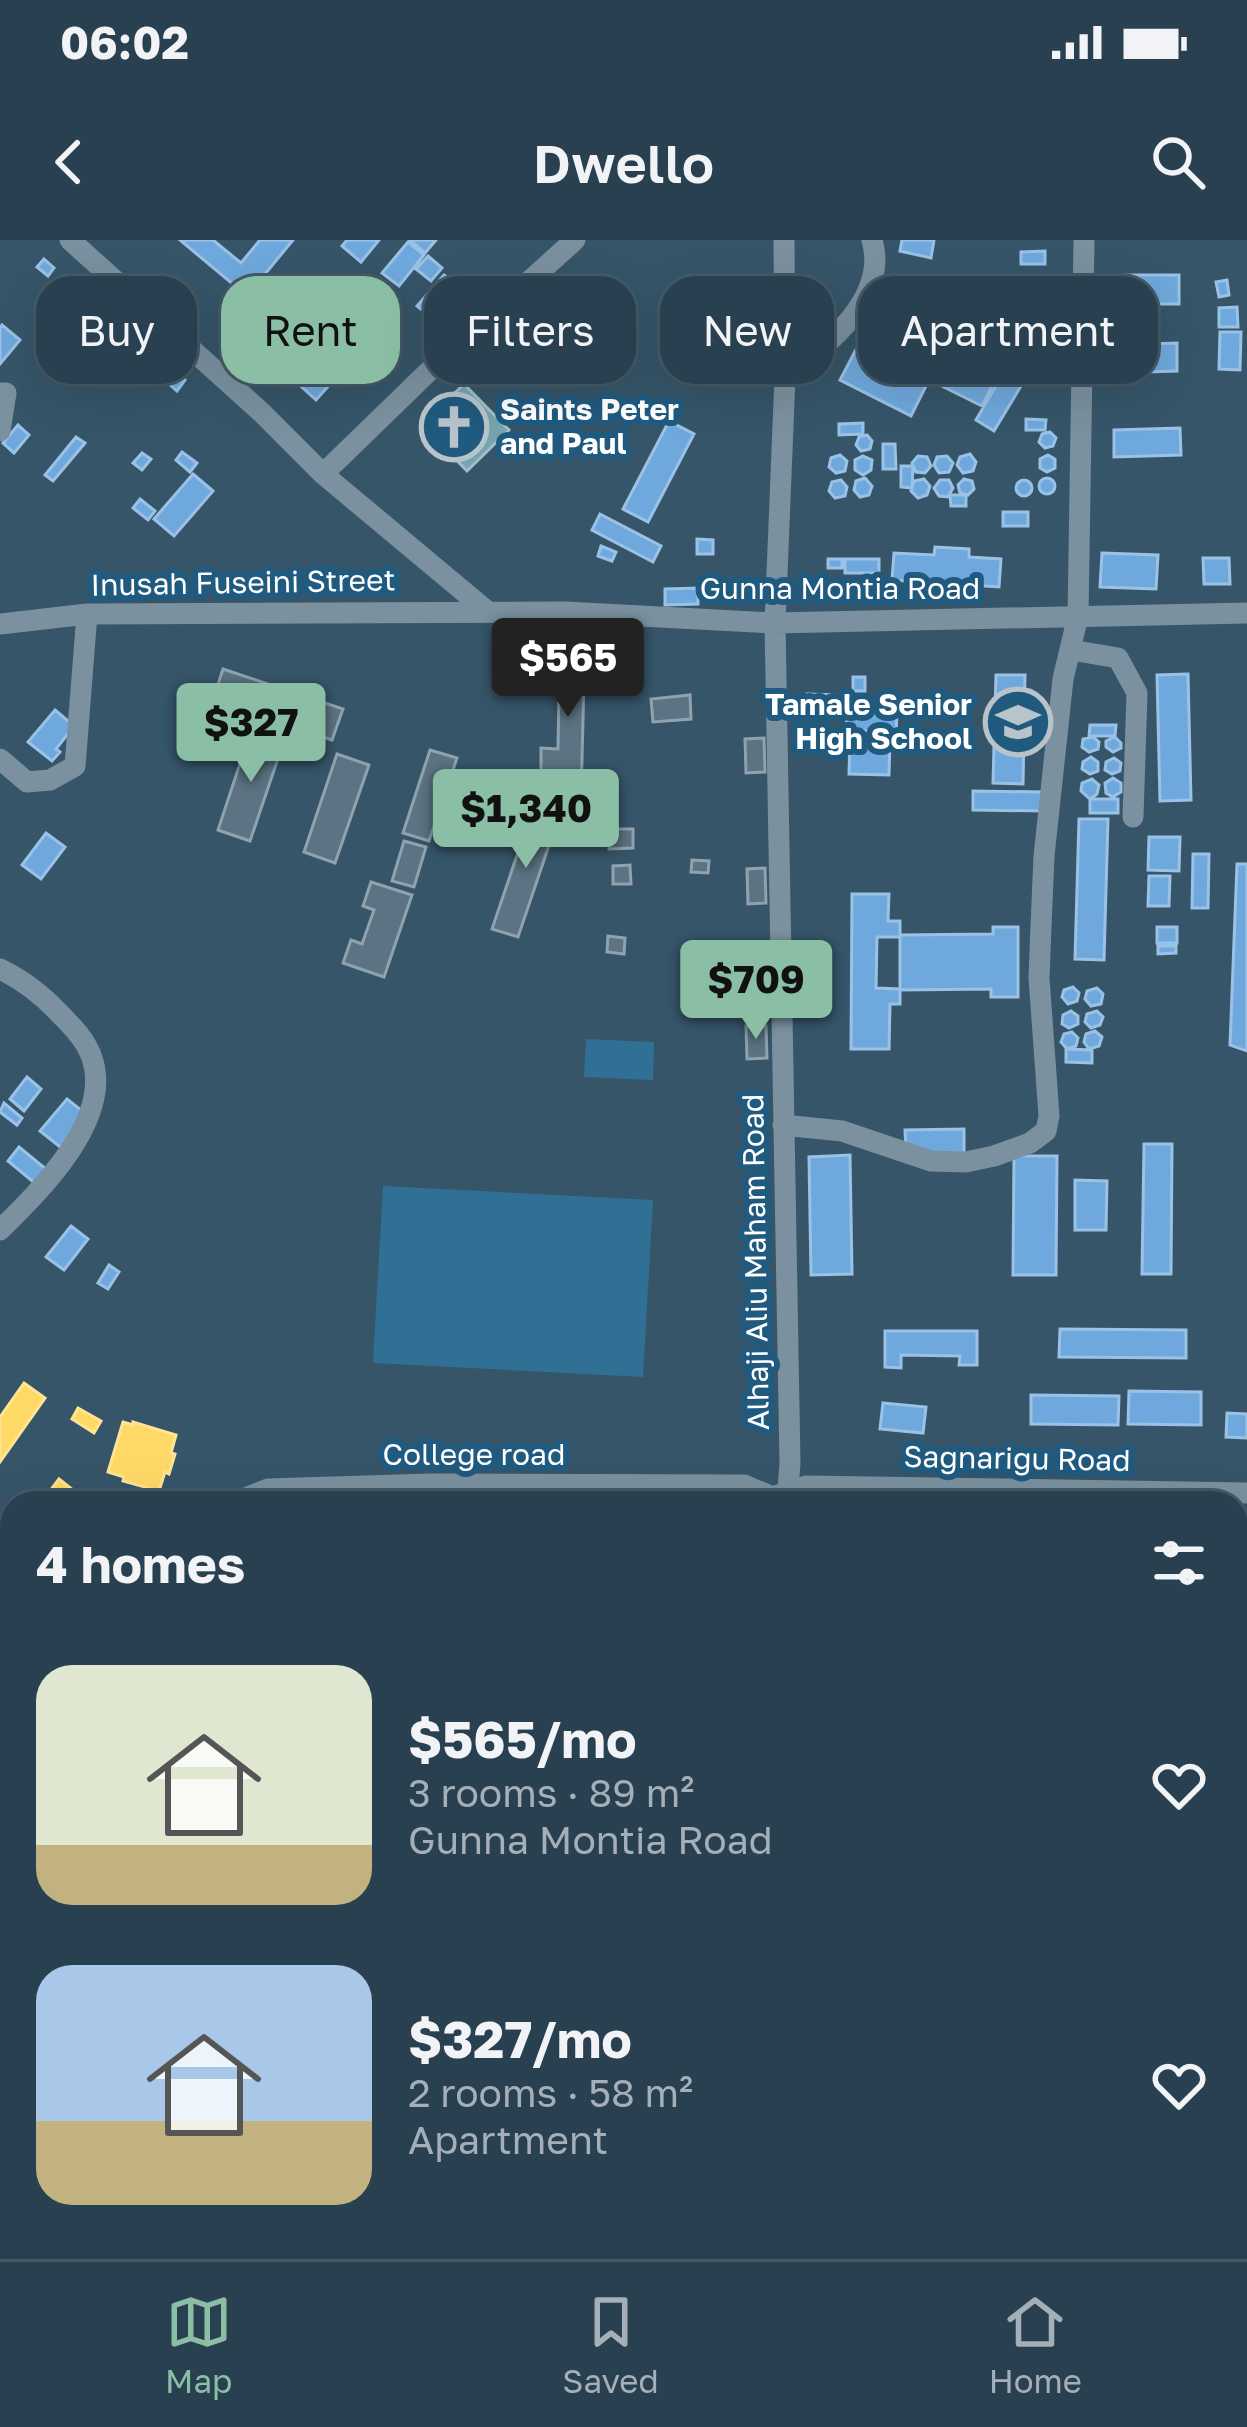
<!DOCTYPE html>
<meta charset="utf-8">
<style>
:root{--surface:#28404f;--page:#344b59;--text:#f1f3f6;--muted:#a5afb7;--line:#445966;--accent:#8abfa5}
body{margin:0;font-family:"Golos Text",sans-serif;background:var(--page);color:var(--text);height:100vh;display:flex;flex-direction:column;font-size:45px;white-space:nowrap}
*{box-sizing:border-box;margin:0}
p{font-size:39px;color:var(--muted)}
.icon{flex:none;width:66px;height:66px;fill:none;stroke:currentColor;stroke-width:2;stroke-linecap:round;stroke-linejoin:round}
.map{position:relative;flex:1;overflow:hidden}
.side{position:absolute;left:0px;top:1251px;width:1248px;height:768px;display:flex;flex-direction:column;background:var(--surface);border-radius:36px 36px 0 0;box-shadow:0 12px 48px #0002,0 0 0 3px var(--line)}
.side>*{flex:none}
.hud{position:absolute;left:36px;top:36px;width:1176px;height:108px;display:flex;gap:24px}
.price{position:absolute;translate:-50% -102px;padding:0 27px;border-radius:12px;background:var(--accent);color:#111;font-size:39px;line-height:78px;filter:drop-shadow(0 3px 6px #0008)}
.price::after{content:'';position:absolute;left:50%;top:72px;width:36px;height:27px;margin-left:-18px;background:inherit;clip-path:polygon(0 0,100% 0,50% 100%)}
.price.on{background:#222;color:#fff}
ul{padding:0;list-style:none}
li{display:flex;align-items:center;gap:36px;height:300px;padding:0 36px}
li span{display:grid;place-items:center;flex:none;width:336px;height:240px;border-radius:36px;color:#555}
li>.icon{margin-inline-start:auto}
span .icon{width:144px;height:144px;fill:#fffc;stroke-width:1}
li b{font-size:51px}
h2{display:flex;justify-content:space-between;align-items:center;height:144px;padding:0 36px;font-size:51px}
.pill{padding:0 42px;border-radius:36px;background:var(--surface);box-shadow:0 12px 48px #0002,0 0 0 3px var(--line);font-size:42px;line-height:108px}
.pill.on{background:var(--accent);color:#111}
.status{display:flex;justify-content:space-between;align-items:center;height:84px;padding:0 60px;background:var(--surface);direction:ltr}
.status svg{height:33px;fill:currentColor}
header{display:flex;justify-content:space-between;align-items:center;height:156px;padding:0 36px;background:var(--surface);font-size:54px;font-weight:600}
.tab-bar{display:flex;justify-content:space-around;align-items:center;height:168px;border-top:3px solid var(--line);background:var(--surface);font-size:33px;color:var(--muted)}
.tab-bar a{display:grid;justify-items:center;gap:6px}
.tab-bar .on{color:var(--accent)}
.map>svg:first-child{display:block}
.green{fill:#307094}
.homes{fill:#ffd966;stroke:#ffe494;stroke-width:3}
.schools{fill:#6fa8dc;stroke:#9ac2e6;stroke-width:3}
.public{fill:#76a5af;stroke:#9fc0c7;stroke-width:3}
.building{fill:#5b7382;stroke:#8fa2ae;stroke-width:3}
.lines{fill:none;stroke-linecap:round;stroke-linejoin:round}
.minor{stroke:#7b919f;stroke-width:21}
.labels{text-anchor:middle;stroke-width:12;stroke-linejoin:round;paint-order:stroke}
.poi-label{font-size:30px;font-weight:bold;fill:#fff;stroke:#205a7f;text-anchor:start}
.street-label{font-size:30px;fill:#fff;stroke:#205a7f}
</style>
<div class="status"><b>06:02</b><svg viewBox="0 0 49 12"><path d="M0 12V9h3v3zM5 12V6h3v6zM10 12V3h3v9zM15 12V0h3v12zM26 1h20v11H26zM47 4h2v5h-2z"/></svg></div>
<header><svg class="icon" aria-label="back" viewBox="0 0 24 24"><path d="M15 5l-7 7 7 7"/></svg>Dwello<svg class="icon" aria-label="search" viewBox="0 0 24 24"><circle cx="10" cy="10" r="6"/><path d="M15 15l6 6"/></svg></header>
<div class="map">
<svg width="1247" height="2019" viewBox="0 0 1247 2019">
<rect width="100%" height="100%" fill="#365569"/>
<path class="green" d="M586 799 654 802 653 840 584 837Z
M383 946 653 960 643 1137 373 1123Z"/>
<path class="homes" d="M24 1143 45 1158 0 1222V1177Z
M78 1168 101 1181 94 1193 72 1179Z
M123 1182 133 1185V1182L176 1195 171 1213 175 1214 169 1234 165 1232 159 1251 123 1241 124 1237 108 1232Z
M59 1239 73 1250 63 1263H41Z
M0 1442 12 1451V1463L0 1479Z
M12 1544V1587L0 1603V1560Z"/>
<path class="schools" d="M180 0H213L241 23 260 0H293L247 56Z
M347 0H379L361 22 342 6Z
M410 0H436L425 13Z
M902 0H934L931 18 900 11Z
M408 2 424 15 399 46 382 33Z
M1045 11V24H1021V12Z
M428 16 442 28 431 41 416 29Z
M44 19 54 28 48 36 37 27Z
M444 35 459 47 432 78 417 66Z
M1111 35H1179V64H1111Z
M68 40 77 48 60 68 51 60Z
M1227 40 1229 55 1219 57 1216 42Z
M890 44 959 79 945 105 999 132 982 166 938 144 945 130 936 126 911 176 840 140Z
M1237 67 1238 87H1219V68Z
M1027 69 1031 77 1027 85H1018L1014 77 1018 70Z
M1044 69 1052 71 1054 80 1048 86 1040 84 1037 75Z
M118 71 125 78 120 84 132 93 105 127 88 114 108 87 106 84Z
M290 83 342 131 316 160 263 112Z
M2 85 20 100 0 124V88Z
M1021 85H1043V97H1021Z
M1220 92H1241L1240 130 1219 129Z
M1177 103V131L1113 133V105Z
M1008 125 1027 136 994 191 976 180Z
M176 133 185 140 177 151 168 143Z
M1026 179 1046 180 1045 190H1026Z
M669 181 694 194 648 282 623 269Z
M863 183V194L839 195V184Z
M18 185 29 195 14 213 3 203Z
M1180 188 1181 215 1114 217V190Z
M1050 192 1056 198 1053 206 1045 208 1039 202 1042 194Z
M867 195 872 201 870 209 861 211 856 205 859 197Z
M76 197 85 203 53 241 45 235Z
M883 204H895L896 229H883Z
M182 212 197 223 190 232 176 220Z
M142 213 151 219 142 230 133 223Z
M970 214 976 222 973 231 963 233 957 225 960 217Z
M840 215 847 221 845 231 836 233 829 227 831 218Z
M1048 215 1055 219V228L1047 232 1040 228V219Z
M863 216 872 220 871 230 863 235 855 230V220Z
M918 216 927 217 931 226 925 233 916 232 912 223Z
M947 216 953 223 949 232 939 233 934 225 937 217Z
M901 226H913L912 248 901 247Z
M193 234 213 251 174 296 154 279Z
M1039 246a8 8 0 1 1 16 0a8 8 0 1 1-16 0Z
M865 238 872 246 869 255 860 257 854 250 856 241Z
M924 239 930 246 927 255 918 258 911 251 914 241Z
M964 239 972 241 974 249 968 255 960 253 958 245Z
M1016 248a8 8 0 1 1 16 0a8 8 0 1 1-16 0Z
M841 240 847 247 845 256 835 258 829 251 832 242Z
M940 240H949L953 248 948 257 939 256 934 248Z
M950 255H966V266H951Z
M140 259 155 271 148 280 133 268Z
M1003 272H1028V286H1003Z
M600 274 661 306 653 322 592 290Z
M697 299 713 300V314H697Z
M601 306 616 312 612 321 598 316Z
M935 307 969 309V317L1001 319 999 347 892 340 894 313 934 315Z
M1102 313 1158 315 1156 349 1100 347Z
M1203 318H1229L1230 344H1204Z
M828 319H842V328H828Z
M845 319H879V333H845Z
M698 348V364L665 365V349Z
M1188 434 1191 560 1160 561 1157 435Z
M996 435H1025L1023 544 993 543Z
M853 437H865V451H853Z
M807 454 837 455V470L806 469Z
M55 470 74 486 56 509 60 512 52 521 28 502Z
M847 470 897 471 896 495 883 499V491H862V497H846Z
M1090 485H1116L1115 496H1089Z
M1093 497 1099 502 1098 509 1089 512 1082 507 1083 499Z
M1115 497 1121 503V508L1113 512 1106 507V501Z
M850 498 890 499 889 535 849 534Z
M1091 517 1098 522V531L1090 534 1082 529 1083 522Z
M1114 518 1121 523 1120 531 1112 534 1105 530 1106 522Z
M1113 538 1121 543V552L1113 557 1106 553 1105 543Z
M1092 539 1099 545 1097 554 1090 559 1081 551 1082 543Z
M973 551 1044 552V571L973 570Z
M1090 559H1118V573H1090Z
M1079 579H1108L1104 720 1075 719Z
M46 593 65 607 41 639 22 625Z
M1149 597H1180L1179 631 1148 630Z
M1193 614H1209L1208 668H1192Z
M1237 624H1247V811L1230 805Z
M1149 636H1170L1169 666H1148Z
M852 654H889L888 681H900V697H877L876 748 900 749V764H890L889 809H851Z
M993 687H1018V757H991V749L900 750V695L993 694Z
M1157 687H1177V703H1157Z
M1158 706H1176V713L1158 714Z
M1073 747 1079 753 1077 761 1068 764 1062 757 1064 750Z
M1097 748 1103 754 1101 764 1091 766 1085 759 1087 751Z
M1071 771 1078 776V784L1069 788 1062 784 1063 775Z
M1097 771 1103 777 1100 785 1091 788 1085 782 1087 774Z
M1095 791 1102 797 1099 806 1089 809 1084 802 1086 794Z
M1072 792 1078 798 1076 806 1067 809 1061 802 1064 794Z
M1066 809 1092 810V823L1066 822Z
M27 837 41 849 24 871 10 859Z
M67 859 86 874 64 910 40 891Z
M4 863 22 878 17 885 0 872Z
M964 889V913L906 914 905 890Z
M1144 904H1172L1171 1034H1142Z
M19 907 47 930 36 944 8 921Z
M850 915 852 1034 811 1035 809 917Z
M1014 916H1057L1056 1035H1013Z
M1075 940 1107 941 1106 990H1075Z
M71 986 88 999 64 1030 46 1017Z
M109 1025 119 1032 108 1049 98 1043Z
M1060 1089 1186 1090V1118L1059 1117Z
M885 1091H977V1125H959L960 1116 901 1115V1128L885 1127Z
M1129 1151 1201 1152V1185L1128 1184Z
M1031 1155 1119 1156 1118 1185 1031 1184Z
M883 1163 926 1167 923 1193 880 1189Z
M1227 1173 1247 1174V1198L1226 1197Z"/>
<path class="public" d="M464 144 509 190 467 231 422 185Z"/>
<path class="building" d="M560 402H585L581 558 557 557 558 532H541V508L558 509 559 448 543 447 544 427 559 428Z
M223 429 343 469 332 500 213 460Z
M690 455 691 479 653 482 651 459Z
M251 490 284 501 250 601 218 590Z
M764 498 765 532 746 533 745 499Z
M430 510 457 518 429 601 403 593Z
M337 514 369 525 335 623 304 612Z
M534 565 560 573 518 697 492 689Z
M609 589H633V608L609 609Z
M404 601 426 607 414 647 392 641Z
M692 620 709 621 708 633 691 632Z
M630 625 631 644H613V626Z
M765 628 766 663 748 664 747 629Z
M371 642 412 655 384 737 343 723 351 700 362 704 374 670 363 666Z
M608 696 625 698 624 714 607 712Z
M746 786H766L767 818 747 819Z
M1247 1668V1699L1236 1705V1670L1240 1672Z
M1246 1940 1247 1969 1236 1975V1946Z
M20 2007 34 2008 27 2016 30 2019H10Z
M249 2007H272L259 2019H252L245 2011Z
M347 2007H380L390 2019H357Z
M390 2007H429L412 2019H398Z
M587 2007H623L628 2019H580L577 2012Z
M869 2007H920L924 2017 874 2019Z"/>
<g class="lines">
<path class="minor" d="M70 0 261 172 323 234 487 371
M784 0 785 137 775 383 790 1223 787 1263
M785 137C826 107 889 58 872 0
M0 153H6L0 191
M323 234 426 134 575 0
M0 384 87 374 565 372 775 383 1247 373
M1071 410 1118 418 1137 453 1133 577
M0 519 27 542 50 540 75 526 87 374
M0 729C21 739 43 756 59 773 72 786 86 800 92 818 113 879 40 951 0 990
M783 885 842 891 931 921 966 922 994 916 1030 903 1046 891 1049 876 1039 738 1041 686 1044 616 1063 439 1078 376 1084 0
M778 1255 806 1246 1247 1253
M233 1263 268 1249 430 1244 744 1245 773 1257
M1236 1580 1247 1573
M0 1675 12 1654
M0 1736 12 1747
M0 1810 12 1800
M193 2007 201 2019
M514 2007 522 2019
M793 2007 798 2019
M1089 2007 1097 2019
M148 2019 160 2007"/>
</g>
<defs>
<symbol id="church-ring" viewBox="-11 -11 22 22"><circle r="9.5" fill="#205a7f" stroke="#b9c4ca" stroke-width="1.5"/><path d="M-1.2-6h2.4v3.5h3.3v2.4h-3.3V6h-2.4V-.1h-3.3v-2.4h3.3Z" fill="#b9c4ca"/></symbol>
<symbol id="school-ring" viewBox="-11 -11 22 22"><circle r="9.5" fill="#205a7f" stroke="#b9c4ca" stroke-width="1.5"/><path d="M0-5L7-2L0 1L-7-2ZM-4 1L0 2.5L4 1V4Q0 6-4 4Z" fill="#b9c4ca"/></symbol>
</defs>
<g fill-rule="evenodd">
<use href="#church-ring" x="416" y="149" width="76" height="76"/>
<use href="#school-ring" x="980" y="444" width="76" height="76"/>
</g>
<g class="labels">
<g class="poi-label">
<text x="500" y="180">Saints Peter<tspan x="500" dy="34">and Paul</tspan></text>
<text x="972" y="475" text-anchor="end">Tamale Senior<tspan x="972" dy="34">High School</tspan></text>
</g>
<g class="street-label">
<text transform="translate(243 343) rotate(-1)" y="10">Inusah Fuseini Street</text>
<text x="840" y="359">Gunna Montia Road</text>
<text transform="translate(756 1022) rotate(-91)" y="10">Alhaji Aliu Maham Road</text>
<text x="474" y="1225">College road</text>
<text transform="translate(1017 1219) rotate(1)" y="10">Sagnarigu Road</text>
</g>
</g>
</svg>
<b class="price on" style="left:568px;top:480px">$565</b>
<b class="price" style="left:251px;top:545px">$327</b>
<b class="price" style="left:526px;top:631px">$1,340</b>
<b class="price" style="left:756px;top:802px">$709</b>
<div class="hud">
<a class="pill">Buy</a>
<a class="pill on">Rent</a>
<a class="pill">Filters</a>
<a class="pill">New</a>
<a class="pill">Apartment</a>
</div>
<section class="side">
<h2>4 homes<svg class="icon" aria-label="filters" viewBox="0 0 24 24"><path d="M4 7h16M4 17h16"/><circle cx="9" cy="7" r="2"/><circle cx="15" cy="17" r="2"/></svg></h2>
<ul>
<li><span style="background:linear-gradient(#dfe7d0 75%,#c2b280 0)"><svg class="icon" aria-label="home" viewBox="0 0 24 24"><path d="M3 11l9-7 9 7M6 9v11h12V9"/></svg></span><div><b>$565/mo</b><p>3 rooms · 89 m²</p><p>Gunna Montia Road</p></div><svg class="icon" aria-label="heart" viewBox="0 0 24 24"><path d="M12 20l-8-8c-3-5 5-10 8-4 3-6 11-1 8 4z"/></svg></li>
<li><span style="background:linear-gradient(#a9c7e8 65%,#c2b280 0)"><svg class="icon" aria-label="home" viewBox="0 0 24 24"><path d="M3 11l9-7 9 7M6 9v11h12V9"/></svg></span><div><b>$327/mo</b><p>2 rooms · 58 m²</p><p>Apartment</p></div><svg class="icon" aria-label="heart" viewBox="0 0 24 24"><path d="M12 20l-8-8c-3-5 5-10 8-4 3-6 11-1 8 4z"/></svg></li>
</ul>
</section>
</div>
<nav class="tab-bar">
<a class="on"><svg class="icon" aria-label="map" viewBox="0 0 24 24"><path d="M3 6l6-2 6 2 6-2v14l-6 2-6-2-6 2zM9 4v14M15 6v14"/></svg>Map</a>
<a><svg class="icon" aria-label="saved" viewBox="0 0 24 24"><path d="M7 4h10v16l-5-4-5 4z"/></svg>Saved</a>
<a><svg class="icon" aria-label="home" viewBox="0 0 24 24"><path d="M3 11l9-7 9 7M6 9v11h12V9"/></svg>Home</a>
</nav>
